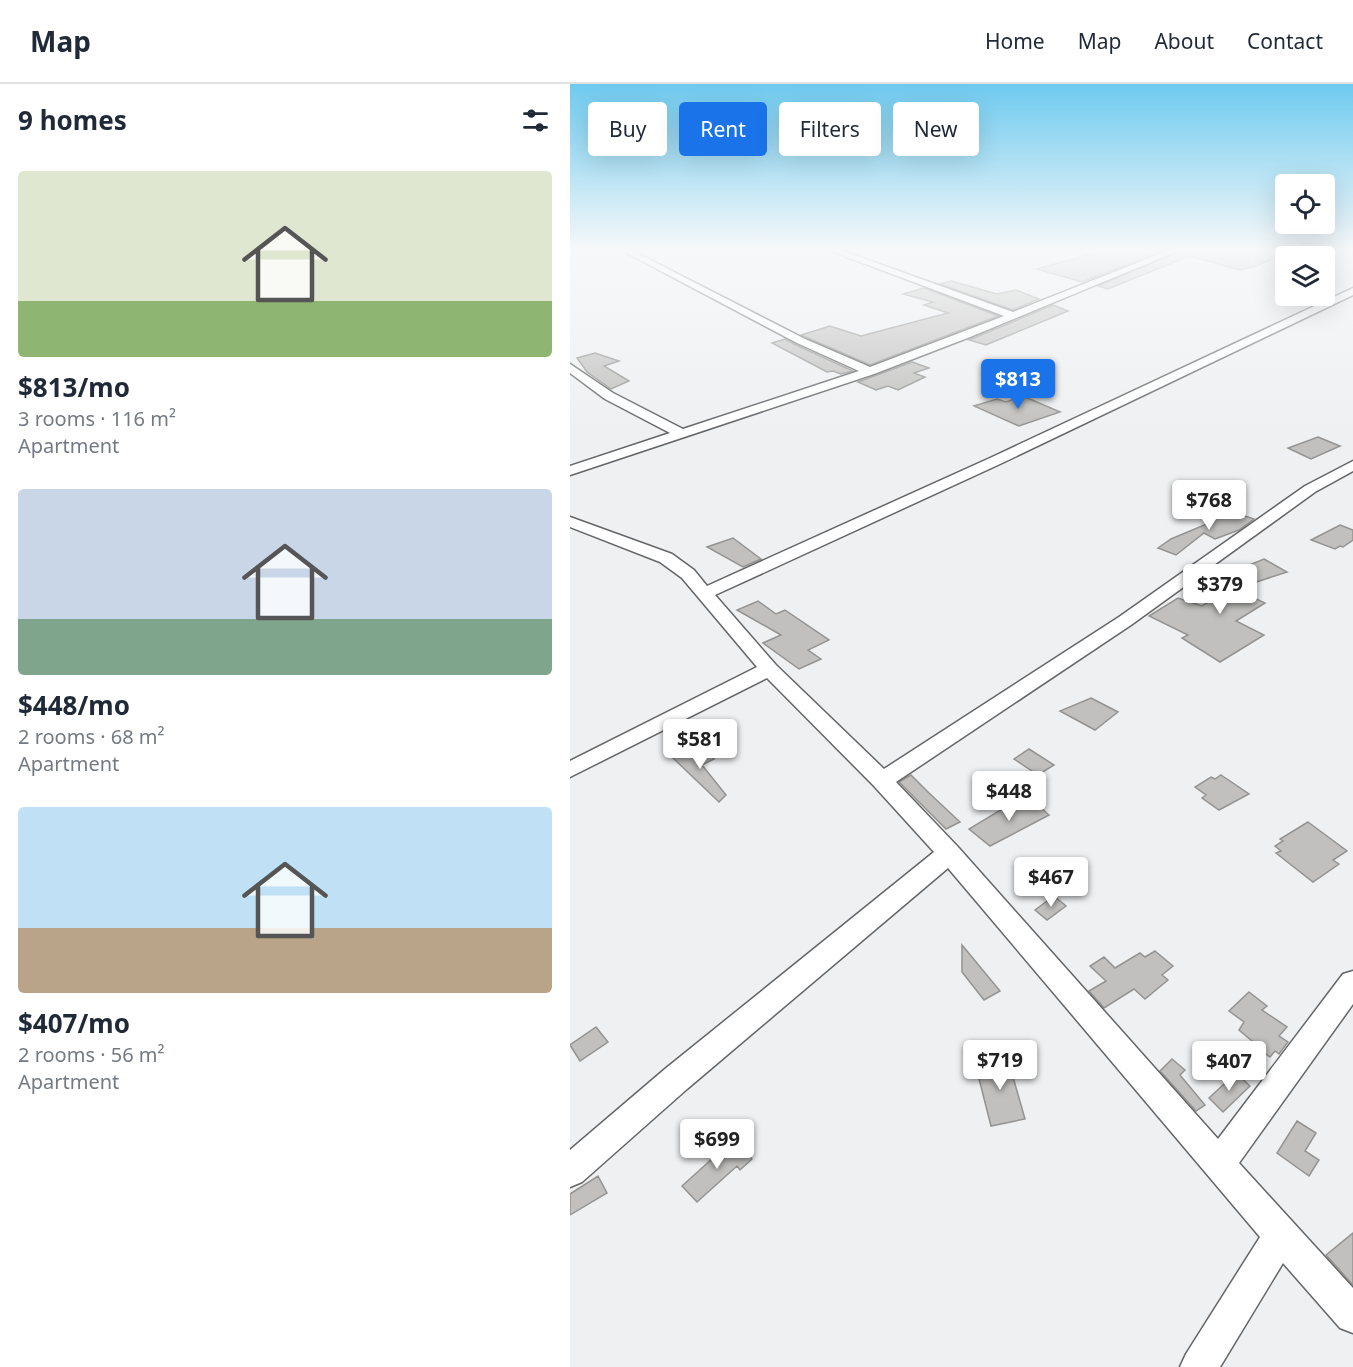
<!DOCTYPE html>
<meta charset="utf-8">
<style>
:root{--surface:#fff;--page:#f6f6f7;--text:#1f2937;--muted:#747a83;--line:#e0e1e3;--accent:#1a73e8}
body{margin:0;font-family:"Noto Sans",sans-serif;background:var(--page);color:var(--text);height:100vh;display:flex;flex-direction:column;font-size:22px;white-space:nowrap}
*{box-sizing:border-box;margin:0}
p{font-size:20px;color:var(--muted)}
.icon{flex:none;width:33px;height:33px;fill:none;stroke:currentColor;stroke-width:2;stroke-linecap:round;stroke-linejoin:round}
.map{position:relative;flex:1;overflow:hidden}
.drawer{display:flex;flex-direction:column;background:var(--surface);width:570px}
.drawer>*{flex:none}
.top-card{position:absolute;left:18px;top:18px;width:570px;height:54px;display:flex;gap:12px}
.buttons{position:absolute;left:705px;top:90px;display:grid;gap:12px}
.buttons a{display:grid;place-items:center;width:60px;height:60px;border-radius:6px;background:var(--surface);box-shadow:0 6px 24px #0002;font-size:30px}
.price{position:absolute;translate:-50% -51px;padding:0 14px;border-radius:6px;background:#fff;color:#222;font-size:20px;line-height:39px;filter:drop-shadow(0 2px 3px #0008)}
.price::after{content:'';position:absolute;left:50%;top:36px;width:18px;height:14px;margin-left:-9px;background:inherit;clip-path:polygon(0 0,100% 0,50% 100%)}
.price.selected{background:var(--accent);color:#fff}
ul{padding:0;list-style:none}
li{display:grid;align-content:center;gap:12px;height:318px;padding:0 18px}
li span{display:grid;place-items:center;height:186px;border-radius:6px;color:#555}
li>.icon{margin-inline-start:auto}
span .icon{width:108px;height:108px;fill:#fffc;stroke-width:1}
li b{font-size:26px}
h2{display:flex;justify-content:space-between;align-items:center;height:72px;padding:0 18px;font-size:26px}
.tag{padding:0 21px;border-radius:6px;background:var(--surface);box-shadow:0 6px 24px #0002;font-size:21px;line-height:54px}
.tag.selected{background:var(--accent);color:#fff}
header{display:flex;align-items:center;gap:36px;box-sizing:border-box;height:84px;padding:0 30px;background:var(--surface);border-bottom:2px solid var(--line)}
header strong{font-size:28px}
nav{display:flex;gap:33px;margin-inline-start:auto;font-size:21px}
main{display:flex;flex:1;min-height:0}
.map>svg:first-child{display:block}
.building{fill:#c1c0bf;stroke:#949391;stroke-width:1.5}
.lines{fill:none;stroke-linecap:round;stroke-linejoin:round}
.minor-casing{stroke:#646567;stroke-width:3}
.minor{fill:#fff;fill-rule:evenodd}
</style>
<header>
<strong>Map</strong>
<nav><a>Home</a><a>Map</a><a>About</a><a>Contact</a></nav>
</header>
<main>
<section class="drawer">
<h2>9 homes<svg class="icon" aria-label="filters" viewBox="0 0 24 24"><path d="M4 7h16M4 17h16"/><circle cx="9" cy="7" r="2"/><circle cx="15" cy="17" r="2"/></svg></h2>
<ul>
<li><span style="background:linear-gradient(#dfe7d0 70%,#8fb573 0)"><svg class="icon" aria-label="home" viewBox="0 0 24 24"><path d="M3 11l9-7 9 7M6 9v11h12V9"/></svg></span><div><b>$813/mo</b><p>3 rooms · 116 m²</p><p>Apartment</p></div></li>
<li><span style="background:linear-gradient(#c9d6e8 70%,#7fa58c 0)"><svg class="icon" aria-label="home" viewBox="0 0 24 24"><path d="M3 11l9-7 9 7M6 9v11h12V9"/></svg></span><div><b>$448/mo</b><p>2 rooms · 68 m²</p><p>Apartment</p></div></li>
<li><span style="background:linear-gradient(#bfe0f5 65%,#b9a48a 0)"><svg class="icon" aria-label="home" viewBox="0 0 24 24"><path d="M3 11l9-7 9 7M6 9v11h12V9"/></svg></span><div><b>$407/mo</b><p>2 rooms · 56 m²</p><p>Apartment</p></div></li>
</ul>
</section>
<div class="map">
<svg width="783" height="1283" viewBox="0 0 783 1283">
<rect width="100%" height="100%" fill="#eef0f1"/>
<path class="building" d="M532 167H591L512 198 467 185Z
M610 167H721L686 182 670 186 619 172 538 205 528 202Z
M381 197 427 210 446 206 469 215 443 226 370 200Z
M354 204 428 232 300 281 231 251 260 242 291 252 378 229 354 221 363 218 333 210Z
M483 221 498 227 416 261 399 256Z
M215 255 226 261 283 287 271 290 263 287 257 288 202 259Z
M25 269 49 277 34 282 59 297 41 305 17 288 7 274Z
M342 278 359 284 344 289 355 293 328 306 318 302 306 306 288 298Z
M453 312 490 328 449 342 404 322 427 315 436 318Z
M748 353 770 362 741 375 718 364Z
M654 425 684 435 669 446 645 455 634 449 606 471 588 464 601 455 644 437 640 435Z
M770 441 783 446V456L773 463 770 462 765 465 741 456Z
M163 454 191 475 173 483 137 463Z
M694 475 717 488 665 505 695 519 666 537 694 551 650 578 612 554 618 551 579 532 608 514 632 522 655 508 651 498 677 487 672 484Z
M188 517 206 530 215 526 259 556 238 566 251 575 229 585 193 559 211 551 167 526Z
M521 614 548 628 525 646 490 627Z
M129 661 144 675 132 681 156 711 149 718 103 674Z
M459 665 484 681 468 691 444 675Z
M341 691 359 709 390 738 376 745 329 698Z
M651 691 679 710 649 726 632 714 636 711 625 703 641 693 645 695Z
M460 714 479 731 420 762 399 745 442 719 444 722Z
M738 738 777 767 763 776 769 780 743 798 706 769 711 767 705 762 713 757 710 755Z
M484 812 496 822 477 836 465 826Z
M392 861 430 907 414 916 392 888Z
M585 867 603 882 592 891 598 896 575 915 564 905 534 924 519 907 536 897 520 882 534 873 545 884 570 869 575 873Z
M679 908 697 922 692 926 717 943 709 952 718 958 709 970 705 967 700 973 681 959 682 957 669 946 674 938 659 927Z
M26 943 38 958 10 977 0 961Z
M437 972 455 1035 421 1042 405 979Z
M602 975 615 986 610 991 635 1021 626 1027 590 987Z
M666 989 680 1002 653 1028 639 1014Z
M727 1037 746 1049 735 1067 749 1076 739 1092 707 1069Z
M164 1055 182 1075 170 1086 167 1082 127 1118 112 1102Z
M28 1092 37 1109 0 1131V1110Z
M783 1149V1201L756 1171Z"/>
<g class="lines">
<defs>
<path id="minor" d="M53 167H63L235 255 300 283 434 232 261 167H273L443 228 597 167H608L400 253 304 290 0 391V382L100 349 35 315 0 289V280L43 309 113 345 289 287 227 259Z
M783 204V211L430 380 145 511 206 581 314 685 549 533 735 402 783 377V387L745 408 561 541 326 698 388 763 648 1055 773 890 783 887V920L669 1079 783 1204V1249L770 1244 713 1179 650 1283H610L616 1270 690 1153 378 784 117 1005 12 1098 0 1103V1066L95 985 364 768 304 702 197 594 0 693V677L187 583 112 494 90 478 0 443V433L102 470 124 486 137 502 420 374Z"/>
</defs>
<use href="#minor" class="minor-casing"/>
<use href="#minor" class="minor"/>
</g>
<linearGradient id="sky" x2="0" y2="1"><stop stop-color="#6ecaef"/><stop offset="0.48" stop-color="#f7f8f9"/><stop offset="1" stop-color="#f7f8f9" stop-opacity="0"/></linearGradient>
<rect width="783" height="346" fill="url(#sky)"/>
</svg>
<div class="buttons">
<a><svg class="icon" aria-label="locate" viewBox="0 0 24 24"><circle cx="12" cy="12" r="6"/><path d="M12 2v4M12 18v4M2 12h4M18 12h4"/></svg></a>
<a><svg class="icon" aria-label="layers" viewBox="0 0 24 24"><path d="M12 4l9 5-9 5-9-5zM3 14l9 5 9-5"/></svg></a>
</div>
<b class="price selected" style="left:448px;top:326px">$813</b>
<b class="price" style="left:639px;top:447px">$768</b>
<b class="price" style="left:650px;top:531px">$379</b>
<b class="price" style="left:130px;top:686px">$581</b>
<b class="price" style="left:439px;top:738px">$448</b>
<b class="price" style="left:481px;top:824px">$467</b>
<b class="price" style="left:430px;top:1007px">$719</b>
<b class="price" style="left:659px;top:1008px">$407</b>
<b class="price" style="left:147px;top:1086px">$699</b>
<div class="top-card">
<a class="tag">Buy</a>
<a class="tag selected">Rent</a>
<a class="tag">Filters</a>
<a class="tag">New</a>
</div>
</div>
</main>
